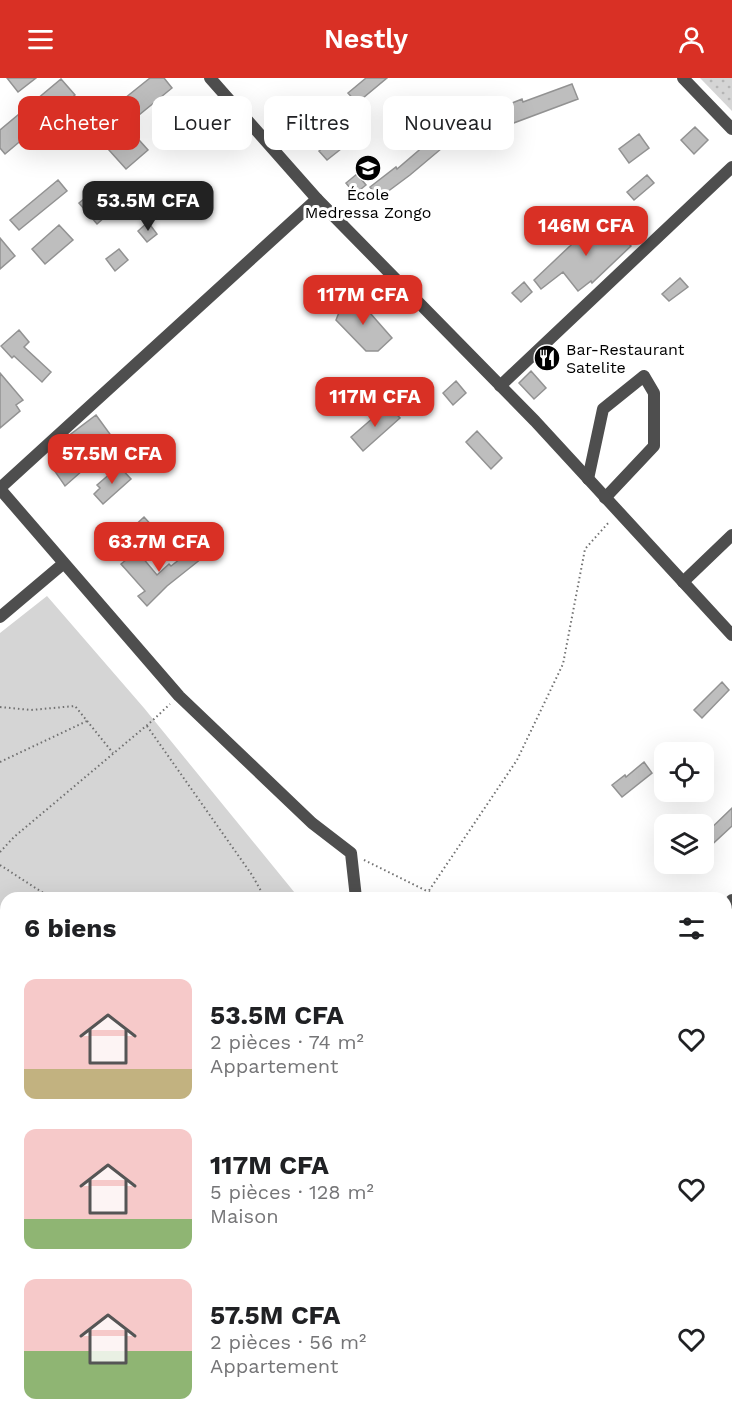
<!DOCTYPE html>
<html lang="fr">
<meta charset="utf-8">
<style>
:root{--surface:#fff;--page:#f2f2f2;--text:#202124;--muted:#757577;--accent:#d93025}
body{margin:0;font-family:"Work Sans",sans-serif;background:var(--page);color:var(--text);height:100vh;display:flex;flex-direction:column;font-size:22px;white-space:nowrap}
*{box-sizing:border-box;margin:0}
p{font-size:20px;color:var(--muted)}
.icon{flex:none;width:33px;height:33px;fill:none;stroke:currentColor;stroke-width:2;stroke-linecap:round;stroke-linejoin:round}
.map{position:relative;flex:1;overflow:hidden}
.details{position:absolute;left:0px;top:814px;width:732px;height:536px;display:flex;flex-direction:column;background:var(--surface);border-radius:18px 18px 0 0;box-shadow:0 6px 24px #0002}
.details>*{flex:none}
.guide{position:absolute;left:18px;top:18px;width:696px;height:54px;display:flex;gap:12px}
.fabs{position:absolute;left:654px;top:664px;display:grid;gap:12px}
.fabs a{display:grid;place-items:center;width:60px;height:60px;border-radius:12px;background:var(--surface);box-shadow:0 6px 24px #0002;font-size:30px}
.price{position:absolute;translate:-50% -51px;padding:0 14px;border-radius:12px;background:var(--accent);color:#fff;font-size:20px;line-height:39px;filter:drop-shadow(0 2px 3px #0008)}
.price::after{content:'';position:absolute;left:50%;top:36px;width:18px;height:14px;margin-left:-9px;background:inherit;clip-path:polygon(0 0,100% 0,50% 100%)}
.price.current{background:#222;color:#fff}
ul{padding:0;list-style:none}
li{display:flex;align-items:center;gap:18px;height:150px;padding:0 24px}
li span{display:grid;place-items:center;flex:none;width:168px;height:120px;border-radius:12px;color:#555}
li>.icon{margin-inline-start:auto}
span .icon{width:72px;height:72px;fill:#fffc;stroke-width:1}
li b{font-size:26px}
h2{display:flex;justify-content:space-between;align-items:center;height:72px;padding:0 24px;font-size:26px}
.chip{padding:0 21px;border-radius:12px;background:var(--surface);box-shadow:0 6px 24px #0002;font-size:21px;line-height:54px}
.chip.current{background:var(--accent);color:#fff}
header{display:flex;justify-content:space-between;align-items:center;height:78px;padding:0 24px;background:var(--accent);color:#fff;font-size:27px;font-weight:600}
.map>svg:first-child{display:block}
.green{fill:#d5d5d5}
.park{fill:url(#park-dots)}
.building{fill:#bebebe;stroke:#929292;stroke-width:1.5}
.lines{fill:none;stroke-linecap:round;stroke-linejoin:round}
.path{stroke:#707070;stroke-width:2;stroke-dasharray:1.5 3;stroke-linecap:butt}
.minor{stroke:#4e4e4e;stroke-width:12}
.tertiary{stroke:#4e4e4e;stroke-width:12}
.labels{text-anchor:middle;stroke-width:6;stroke-linejoin:round;paint-order:stroke}
.poi-label{font-size:16px;fill:#000;stroke:#fff}
</style>
<header><svg class="icon" aria-label="menu" viewBox="0 0 24 24"><path d="M4 6h16M4 12h16M4 18h16"/></svg>Nestly<svg class="icon" aria-label="person" viewBox="0 0 24 24"><circle cx="12" cy="8" r="4"/><path d="M4 21q1-7 8-7t8 7"/></svg></header>
<div class="map">
<svg width="732" height="1349" viewBox="0 0 732 1349">
<defs>
<pattern id="park-dots" width="8" height="8" patternUnits="userSpaceOnUse" patternTransform="scale(1.5)"><rect width="8" height="8" fill="#d5d5d5"/><path d="M2 2h.1M6 6h.1" fill="none" stroke="#b5b5b5" stroke-width="1.8" stroke-linecap="round"/></pattern>
</defs>
<rect width="100%" height="100%" fill="#fff"/>
<path class="green" d="M47 518 144 630 299 820H6V1344H68L65 1349H0V555Z"/>
<path class="park" d="M700 0H732V33Z"/>
<path class="building" d="M7 0H36L18 14Z
M150 0H164L172 10 139 37 125 20Z
M366 0H387L357 25 348 15Z
M61 1 75 17 5 76 0 70V52Z
M572 6 578 21 487 55 480 38 522 21 523 24Z
M357 42 365 52 327 82 319 73Z
M446 49 454 60 410 97 379 120 370 109 396 89 397 91Z
M695 49 708 62 694 76 681 62Z
M131 53 148 72 126 91 109 72Z
M639 56 649 70 629 85 619 71Z
M357 96 366 107 355 116 346 105Z
M647 97 654 105 634 122 627 114Z
M58 102 67 113 19 152 10 142Z
M98 109 115 130 97 146 79 125Z
M601 140 621 162 623 160 631 168 592 205 591 203 578 213 563 194 541 211 534 202 571 167 569 165Z
M148 144 157 156 147 164 138 153Z
M59 147 73 162 45 186 32 171Z
M0 160 15 178 0 191Z
M119 171 128 182 115 193 106 181Z
M680 200 688 209 669 223 662 216Z
M524 204 532 214 521 224 512 215Z
M356 219 392 260 378 273H366L336 242 340 232Z
M19 252 29 264 24 269 51 294 42 304 14 278 12 280 1 268Z
M531 293 546 310 534 321 519 305Z
M0 295 23 322 16 327 20 333 0 350Z
M456 303 466 315 453 327 443 315Z
M388 327 400 340 363 373 351 359Z
M96 337 126 378 120 383 109 369 65 408 54 392 81 369 71 356Z
M477 353 502 380 491 391 466 364Z
M119 388 131 401 103 426 94 416 100 410 97 407Z
M144 439 155 451 141 465 129 453Z
M198 467 206 477 167 508 147 528 138 518 145 513 121 486 137 473 157 497 169 486 171 488Z
M722 604 729 612 702 640 694 632Z
M644 684 652 695 622 719 612 707 625 697 626 699Z
M732 730V748L704 774V757Z"/>
<g class="lines">
<path class="path" d="M0 629 31 632 75 628 113 675
M147 648 252 797 265 820
M0 684 87 643
M0 774 14 759 152 643 170 626
M364 782 441 820
M0 787 51 820
M424 820 517 682 563 586 585 471 610 443
M0 1329 6 1325"/>
<path class="minor" d="M500 308 732 89
M588 401 603 331 644 298 654 315V368L605 420
M0 410 317 121
M0 411 179 618 312 745 351 775 356 820
M683 504 732 457
M0 539 64 485
M726 828 732 822
M726 970 732 964
M726 1022 732 1029
M726 1156 732 1151
M726 1181 732 1187
M726 1329 732 1335
M294 1344 298 1349
M446 1344 450 1349
M591 1344 596 1349
M82 1349 85 1344
M527 1349 532 1344"/>
<path class="tertiary" d="M210 0 317 121 535 343 732 557
M683 0 732 51"/>
</g>
<defs>
<symbol id="school-disc" viewBox="-11 -11 22 22"><circle r="9.5" fill="#000" stroke="#fff"/><path d="M0-5L7-2L0 1L-7-2ZM-4 1L0 2.5L4 1V4Q0 6-4 4Z" fill="#fff"/></symbol>
<symbol id="restaurant-disc" viewBox="-11 -11 22 22"><circle r="9.5" fill="#000" stroke="#fff"/><path d="M-5-6h1v4h1v-4h1v4h1v-4h1v5L-1.5 .5V6h-2V.5L-5-1ZM5-6V6H3V1.5H1.5Q1.5-4 5-6Z" fill="#fff"/></symbol>
</defs>
<g fill-rule="evenodd">
<use href="#school-disc" x="353" y="75" width="30" height="30"/>
<use href="#restaurant-disc" x="532" y="265" width="30" height="30"/>
</g>
<g class="labels">
<g class="poi-label">
<text x="368" y="122">École<tspan x="368" dy="18">Medressa Zongo</tspan></text>
<text x="566" y="277" text-anchor="start">Bar-Restaurant<tspan x="566" dy="18">Satelite</tspan></text>
</g>
</g>
</svg>
<div class="fabs">
<a><svg class="icon" aria-label="locate" viewBox="0 0 24 24"><circle cx="12" cy="12" r="6"/><path d="M12 2v4M12 18v4M2 12h4M18 12h4"/></svg></a>
<a><svg class="icon" aria-label="layers" viewBox="0 0 24 24"><path d="M12 4l9 5-9 5-9-5zM3 14l9 5 9-5"/></svg></a>
</div>
<b class="price current" style="left:148px;top:154px">53.5M CFA</b>
<b class="price" style="left:586px;top:179px">146M CFA</b>
<b class="price" style="left:363px;top:248px">117M CFA</b>
<b class="price" style="left:375px;top:350px">117M CFA</b>
<b class="price" style="left:112px;top:407px">57.5M CFA</b>
<b class="price" style="left:159px;top:495px">63.7M CFA</b>
<div class="guide">
<a class="chip current">Acheter</a>
<a class="chip">Louer</a>
<a class="chip">Filtres</a>
<a class="chip">Nouveau</a>
</div>
<section class="details">
<h2>6 biens<svg class="icon" aria-label="filters" viewBox="0 0 24 24"><path d="M4 7h16M4 17h16"/><circle cx="9" cy="7" r="2"/><circle cx="15" cy="17" r="2"/></svg></h2>
<ul>
<li><span style="background:linear-gradient(#f6c9c9 75%,#c2b280 0)"><svg class="icon" aria-label="home" viewBox="0 0 24 24"><path d="M3 11l9-7 9 7M6 9v11h12V9"/></svg></span><div><b>53.5M CFA</b><p>2 pièces · 74 m²</p><p>Appartement</p></div><svg class="icon" aria-label="heart" viewBox="0 0 24 24"><path d="M12 20l-8-8c-3-5 5-10 8-4 3-6 11-1 8 4z"/></svg></li>
<li><span style="background:linear-gradient(#f6c9c9 75%,#8fb573 0)"><svg class="icon" aria-label="home" viewBox="0 0 24 24"><path d="M3 11l9-7 9 7M6 9v11h12V9"/></svg></span><div><b>117M CFA</b><p>5 pièces · 128 m²</p><p>Maison</p></div><svg class="icon" aria-label="heart" viewBox="0 0 24 24"><path d="M12 20l-8-8c-3-5 5-10 8-4 3-6 11-1 8 4z"/></svg></li>
<li><span style="background:linear-gradient(#f6c9c9 60%,#8fb573 0)"><svg class="icon" aria-label="home" viewBox="0 0 24 24"><path d="M3 11l9-7 9 7M6 9v11h12V9"/></svg></span><div><b>57.5M CFA</b><p>2 pièces · 56 m²</p><p>Appartement</p></div><svg class="icon" aria-label="heart" viewBox="0 0 24 24"><path d="M12 20l-8-8c-3-5 5-10 8-4 3-6 11-1 8 4z"/></svg></li>
</ul>
</section>
</div>
